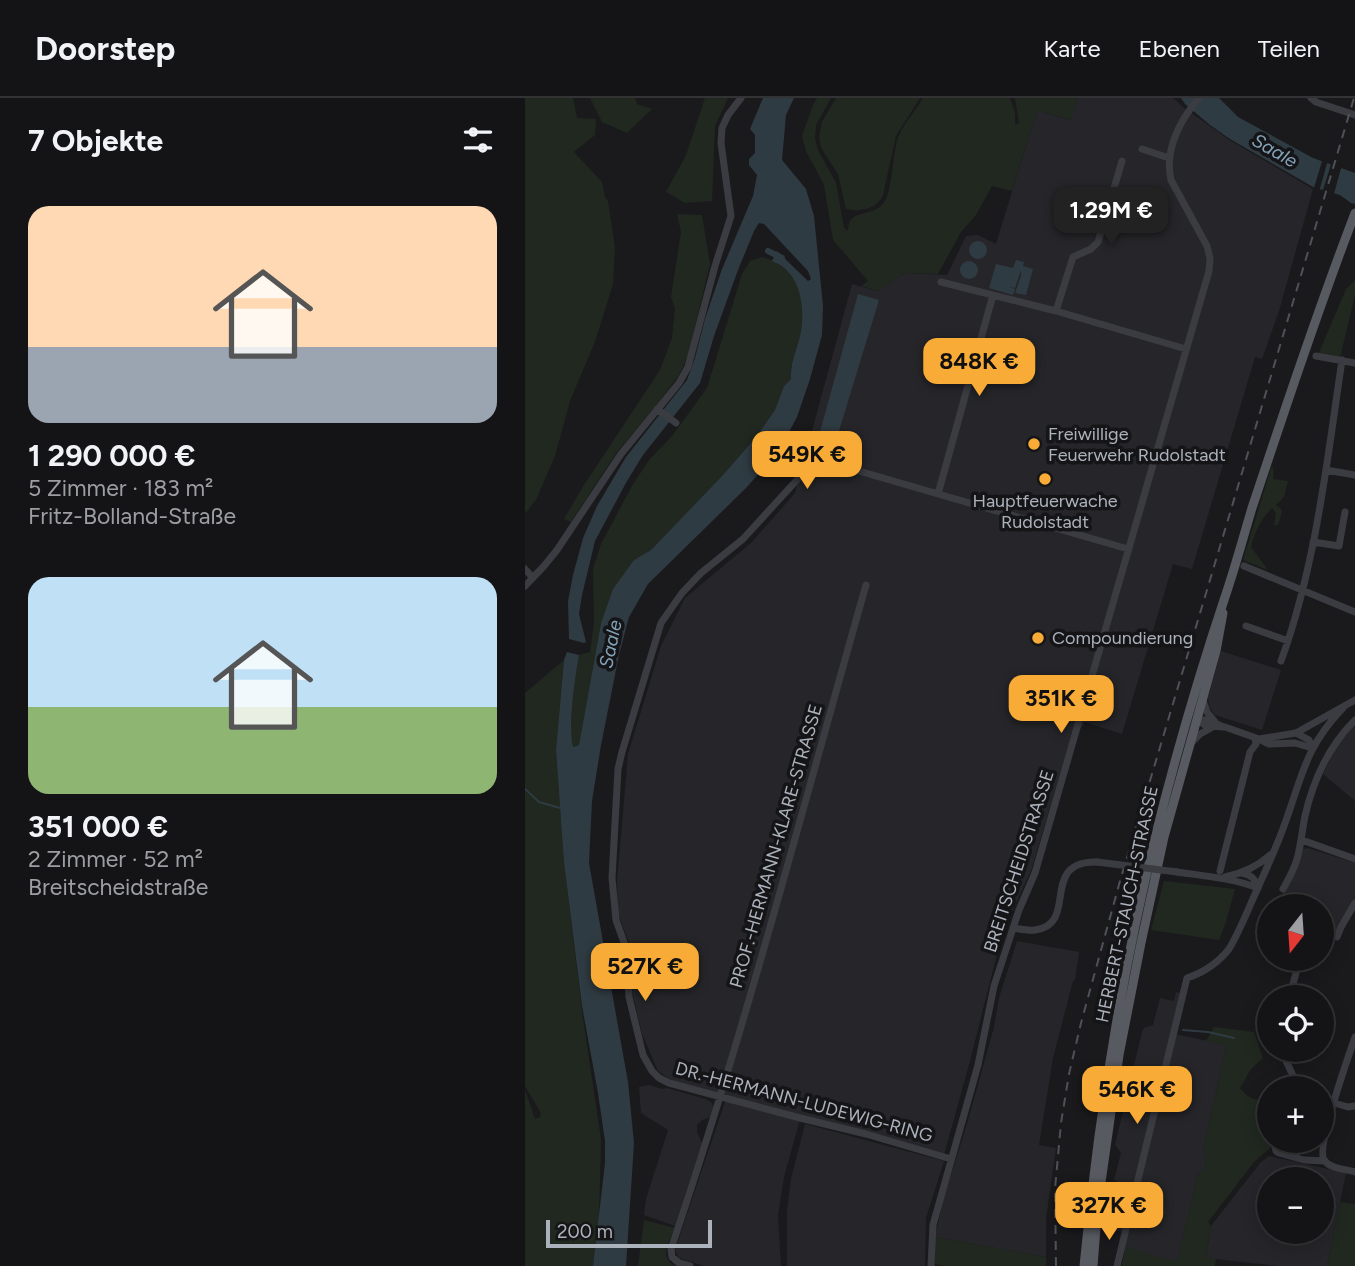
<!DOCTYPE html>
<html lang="de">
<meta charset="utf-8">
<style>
:root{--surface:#141416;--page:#1d1d1f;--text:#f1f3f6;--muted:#9d9ea1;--line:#333335;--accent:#f8ab36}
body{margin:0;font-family:Figtree,sans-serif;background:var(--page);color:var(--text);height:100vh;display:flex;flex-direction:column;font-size:26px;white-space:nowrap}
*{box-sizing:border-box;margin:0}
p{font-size:23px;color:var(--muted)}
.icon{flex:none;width:38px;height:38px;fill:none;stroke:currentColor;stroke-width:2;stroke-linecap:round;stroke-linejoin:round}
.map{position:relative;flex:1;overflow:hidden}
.sheet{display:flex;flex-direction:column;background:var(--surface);width:525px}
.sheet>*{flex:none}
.needle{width:46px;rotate:197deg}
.tools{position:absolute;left:732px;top:796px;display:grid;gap:14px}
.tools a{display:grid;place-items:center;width:77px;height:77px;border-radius:50%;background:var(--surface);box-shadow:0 4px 18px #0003,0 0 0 2px var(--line);font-size:35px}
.scale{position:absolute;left:21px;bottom:18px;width:166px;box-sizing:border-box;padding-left:7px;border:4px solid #acb2bc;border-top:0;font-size:19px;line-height:24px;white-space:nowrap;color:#acb2bc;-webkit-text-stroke:5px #151518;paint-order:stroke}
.price{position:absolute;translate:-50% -60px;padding:0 16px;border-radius:14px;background:var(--accent);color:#111;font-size:23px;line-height:46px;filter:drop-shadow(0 2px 4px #0008)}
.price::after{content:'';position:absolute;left:50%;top:42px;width:21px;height:16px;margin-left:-10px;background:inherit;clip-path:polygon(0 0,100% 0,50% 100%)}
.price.current{background:#222;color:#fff}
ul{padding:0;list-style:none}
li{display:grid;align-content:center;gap:14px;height:371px;padding:0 28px}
li span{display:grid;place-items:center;height:217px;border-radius:21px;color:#555}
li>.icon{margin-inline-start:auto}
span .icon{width:126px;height:126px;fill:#fffc;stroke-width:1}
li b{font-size:30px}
h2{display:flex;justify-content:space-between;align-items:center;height:84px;padding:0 28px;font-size:30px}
header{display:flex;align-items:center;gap:42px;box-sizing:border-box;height:98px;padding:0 35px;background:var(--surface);border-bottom:2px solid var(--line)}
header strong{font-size:33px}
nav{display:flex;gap:38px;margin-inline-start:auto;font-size:24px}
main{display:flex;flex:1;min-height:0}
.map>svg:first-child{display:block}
.built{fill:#26262a;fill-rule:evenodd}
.green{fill:#202820}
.water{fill:#2f3b42}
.pier{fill:#1a1a1d}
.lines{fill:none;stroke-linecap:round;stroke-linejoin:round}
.stream{stroke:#2f3b42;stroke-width:2}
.canal{stroke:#2f3b42;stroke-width:6}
.minor{stroke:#3b3c42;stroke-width:7}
.major{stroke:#575a61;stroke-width:9}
.rail{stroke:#4e5157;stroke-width:2;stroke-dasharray:9 7;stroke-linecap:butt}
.minor-bridge{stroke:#3b3c42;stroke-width:7}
.poi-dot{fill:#f8ab36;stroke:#151518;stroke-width:2.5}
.labels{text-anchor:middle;stroke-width:7;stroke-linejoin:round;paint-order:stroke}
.poi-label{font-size:18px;fill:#acb2bc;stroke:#151518;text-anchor:start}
.street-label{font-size:18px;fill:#acb2bc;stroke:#151518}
.water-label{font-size:19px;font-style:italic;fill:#83a2b8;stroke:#151518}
</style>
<header>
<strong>Doorstep</strong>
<nav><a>Karte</a><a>Ebenen</a><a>Teilen</a></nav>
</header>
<main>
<section class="sheet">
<h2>7 Objekte<svg class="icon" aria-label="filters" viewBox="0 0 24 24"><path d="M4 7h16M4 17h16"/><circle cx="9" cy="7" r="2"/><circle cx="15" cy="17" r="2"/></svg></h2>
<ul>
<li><span style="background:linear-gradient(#ffd9b3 65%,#9aa5b1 0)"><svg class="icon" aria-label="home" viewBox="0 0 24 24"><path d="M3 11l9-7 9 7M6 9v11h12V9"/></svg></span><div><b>1 290 000 €</b><p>5 Zimmer · 183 m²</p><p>Fritz-Bolland-Straße</p></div></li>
<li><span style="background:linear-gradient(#bfe0f5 60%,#8fb573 0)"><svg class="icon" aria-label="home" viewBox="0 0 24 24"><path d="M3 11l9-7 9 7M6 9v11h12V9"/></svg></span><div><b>351 000 €</b><p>2 Zimmer · 52 m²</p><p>Breitscheidstraße</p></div></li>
</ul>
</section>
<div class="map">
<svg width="830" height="1168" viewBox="0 0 830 1168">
<rect width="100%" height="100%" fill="#1a1a1d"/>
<path class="built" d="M553 0H648L658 9 706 43 788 91 754 213 737 261 730 259 667 471 648 466 597 636 559 624V627L546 639 506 773 478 832 445 963 419 1057 276 1018 259 1079 253 1117 256 1168H179L154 1160 150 1152 202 998 147 983 133 973 117 936 106 888 104 845 93 815 92 784 103 656 136 548 160 500 227 444 270 395 327 186 353 193 379 175 422 177 441 138 453 137 471 146 512 12 545 22Z
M696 553 756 572 737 632 690 617 685 610 683 600Z
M830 627V703L798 676 811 649Z
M783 750 830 765V800L826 809 816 823 804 845 796 841V808H752L777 751Z
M492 843 554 854 550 882 548 883 528 960 514 1047 531 1050 521 1121V1159L410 1139 419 1099 442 1026 469 929 474 900Z
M651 894 659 896 650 936 702 947 678 1051 682 1059 679 1072 673 1075 652 1165 594 1148 597 1134 582 1130 593 1084 589 1082 596 1055 590 1047 617 934 619 930 628 927 635 900 649 903Z
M124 987 137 991 142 990 180 1001 186 1004 188 1008 185 1019 177 1022 172 1027V1034L177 1045 150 1128 119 1117 121 1101 143 1032 116 1015 114 989Z
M280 1026 419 1063 401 1120 400 1168H262V1113L266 1081Z
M744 1058 821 1075 802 1168H753L681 1160 686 1128 736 1064ZM744 1082H796V1134H744Z"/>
<path class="green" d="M0 0H48L52 20 71 21 70 37 49 54 77 84 80 99 83 103 90 150 88 186 70 244 45 303 30 358 11 402 0 416Z
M65 0H110L112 6 127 11 102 35 77 24Z
M180 0H203L190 28 187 103 160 105 141 94 161 57Z
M292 0H306L291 27 290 41 293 52 311 85 319 130 323 133C323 110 345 120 358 106 368 95 367 54 374 37 380 24 391 12 398 0H485L490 15V27L494 25 490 0H553L546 22 512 12 487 93 467 88 451 117 436 134 413 176 379 175 353 193 336 188 343 183 308 142 299 87 281 53 277 38 288 7Z
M311 0H395L371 38 358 97C353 110 335 115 321 111L313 76 296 50 294 39 297 24Z
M152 116 177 117 185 166 163 258 154 277 130 309 92 354 46 424 39 421 57 390 135 272 147 240 150 210 146 199 156 134Z
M237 159C242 161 248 162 253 165 276 178 280 208 276 233 273 250 265 263 266 281L259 288 250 312 231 339 197 378 126 452 109 462 76 525 54 647 48 649C43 625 50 581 54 557L65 554 69 524 68 471 76 446 108 386 124 362 147 338 182 290 217 176 225 163Z
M830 182V197L815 260 793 257 821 191Z
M747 367 749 374 748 381 763 383 759 399 751 407 756 411 757 414 753 427H749L751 415 747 410C736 421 730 433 726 449L743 472 718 462Z
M39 562 31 652 39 765 57 913 76 1041 74 1119 68 1168H0V992L10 1021 15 1019 16 1015 0 988V595Z
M639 783 710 791 700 827 694 842 626 832Z
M689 929 729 934 738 960 726 971 715 990C723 1001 731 1003 744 1002V1043H748L744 1051 729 1064 683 1124 686 1128 681 1159 691 1161 690 1168H597L600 1149 652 1164 673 1075 679 1072 682 1059 678 1051 702 947 681 943Z
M815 1104 830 1106V1168H802Z
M119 1122 150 1130C144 1144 133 1160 151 1168H113Z
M410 1139 521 1159V1168H421L410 1166Z"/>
<path class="water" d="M238 0H269L261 17 257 62 281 91 289 118 298 208 297 237 285 281 272 319 253 354 221 390 123 486 104 519 94 557 76 647 67 703 64 765 103 984 109 1045 101 1168H68L80 1065V1043L73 995 57 908 39 765 31 652 39 562 42 554 54 557C50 581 43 626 48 649L54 647 76 525 88 491 109 462 126 452 197 378 231 339 250 312 259 288 266 281C265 263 273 250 276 233 280 207 275 173 247 163L252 153 283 183 286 181 283 173 239 126 234 125 229 133 213 172 189 238 175 285 118 357 102 383 70 443 57 497 54 516 61 544 59 545 44 541 43 503 48 477 58 440 72 408 101 359 162 282 170 260 180 221 197 171 228 98 232 77 224 67V61L230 55V37L225 31Z
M656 0H694L713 19 788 60 830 75V106L826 105 815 97 788 89 705 41 685 27 660 6Z
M444 152a9 9 0 1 1 18 0a9 9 0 1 1-18 0Z
M491 162 499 164 498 168 508 171 501 197 490 195 496 178V172L490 190 484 189 490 191 488 197 464 190 471 166 488 170Z
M435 172a9 9 0 1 1 18 0a9 9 0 1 1-18 0Z
M333 196 354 202 310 346 293 341Z"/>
<path class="pier" d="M798 60 803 62 794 94 788 93Z
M807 63 817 67 808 99 797 95Z"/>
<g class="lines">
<path class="stream" d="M0 691 14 704 35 710
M658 932 683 934 709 940"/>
<path class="canal" d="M243 153 257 160"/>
<path class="minor" d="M786 0 791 4 830 17
M617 51 644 60
M416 184 531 213 661 251
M531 213 548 159 566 151 573 144 597 63
M791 258 830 265
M132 311 151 325
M801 372 830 377
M413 396 468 197
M788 444 814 448 820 414
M719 468 830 514
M0 471 8 480
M0 488 19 468 32 452 96 356 154 285 163 269 190 168 206 118 196 45 197 30 203 17 216 0
M721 528 763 543
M756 563C791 467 802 363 817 262
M678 602 682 614 690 624
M673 622 681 628 700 629 734 641 744 646 770 645 787 650
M673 622H684L698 629
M771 635 784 642 787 650
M734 641 771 635 830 602
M666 645 675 636 686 630
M777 742 830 761
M695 773 725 654 731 646 730 640
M652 774C680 778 707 780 733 790
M717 775C727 777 730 781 733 790
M700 779C718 775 732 769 745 757
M758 791C763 782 769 772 772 761 776 747 777 733 780 718 788 683 804 648 830 622
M488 830C495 831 503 833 510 832 555 826 513 763 572 764
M812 839 816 829 830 805
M764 900 775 861
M830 939C824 957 791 1049 799 1062 805 1071 821 1071 830 1074
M756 952 770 982 777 990
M796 1001 823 1009 830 1008
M753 1043 750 1049 751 1053 754 1055 779 1062 800 1063
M760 1043 772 1059
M426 1061 341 1036 279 1021 144 985 134 980 127 973 118 957 104 899 101 850 91 822 87 780 93 671 97 654 136 525 157 495 176 475 218 441 281 372C297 361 311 367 327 371L603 451
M165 1168 154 1165 147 1159 146 1151C220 932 278 709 341 487
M406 1168 408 1127 453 967 469 888 494 812 510 775 684 173 685 160 682 148 646 82C639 52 655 22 674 0
M592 1168 662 880C680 874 693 865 704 851 713 836 720 819 727 803 738 778 750 753 759 728 777 679 780 649 818 610"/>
<path class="major" d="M559 1168C573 1023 596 877 631 736 651 656 674 577 700 499 710 470 718 440 727 410 760 311 793 212 830 115
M568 1168 573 1105 584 1028 594 957 616 845 639 739 691 553 698 515"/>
<path class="rail" d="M531 1168 530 1091 536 1025 544 976 556 925 595 783 829 0"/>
<path class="minor-bridge" d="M572 764 652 774"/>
</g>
<g class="poi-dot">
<circle cx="509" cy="346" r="7"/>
<circle cx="520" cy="381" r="7"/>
<circle cx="513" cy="540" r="7"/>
</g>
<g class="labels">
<g class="poi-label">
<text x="523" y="342">Freiwillige<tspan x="523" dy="21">Feuerwehr Rudolstadt</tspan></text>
<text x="520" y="409" text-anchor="middle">Hauptfeuerwache<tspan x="520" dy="21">Rudolstadt</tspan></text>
<text x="527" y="546">Compoundierung</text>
</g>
<g class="street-label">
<text transform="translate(251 748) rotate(-74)" y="6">PROF.-HERMANN-KLARE-STRASSE</text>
<text transform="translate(494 763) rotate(-72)" y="6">BREITSCHEIDSTRASSE</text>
<text transform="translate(602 806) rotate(-78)" y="6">HERBERT-STAUCH-STRASSE</text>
<text transform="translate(279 1004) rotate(15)" y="6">DR.-HERMANN-LUDEWIG-RING</text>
</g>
<g class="water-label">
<text transform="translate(750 52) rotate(30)" y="7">Saale</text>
<text transform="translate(85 546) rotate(-78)" y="7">Saale</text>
</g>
</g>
</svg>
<div class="tools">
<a><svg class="needle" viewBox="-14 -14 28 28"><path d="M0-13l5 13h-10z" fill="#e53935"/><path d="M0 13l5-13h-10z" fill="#9d9ea1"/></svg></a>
<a><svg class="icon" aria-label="locate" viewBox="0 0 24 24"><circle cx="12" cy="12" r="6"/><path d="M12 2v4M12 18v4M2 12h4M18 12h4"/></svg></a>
<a>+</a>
<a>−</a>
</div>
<div class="scale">200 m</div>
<b class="price current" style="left:586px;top:149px">1.29M €</b>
<b class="price" style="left:454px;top:300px">848K €</b>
<b class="price" style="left:282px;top:393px">549K €</b>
<b class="price" style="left:536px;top:637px">351K €</b>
<b class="price" style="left:120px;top:905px">527K €</b>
<b class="price" style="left:612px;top:1028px">546K €</b>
<b class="price" style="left:584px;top:1144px">327K €</b>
</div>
</main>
